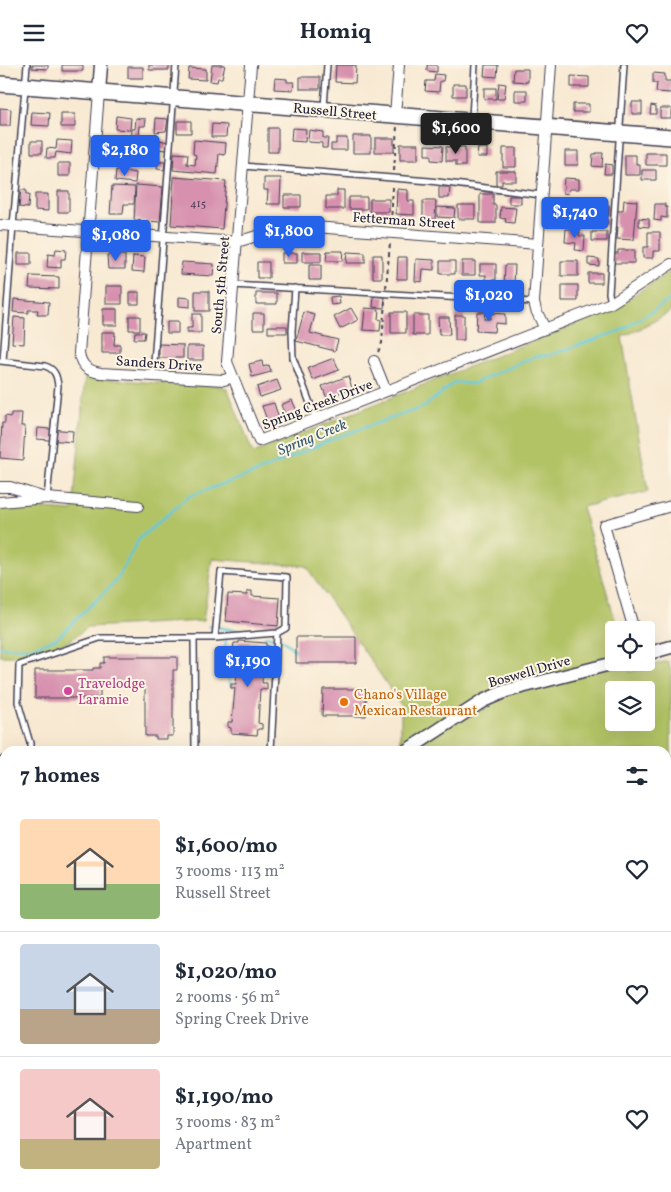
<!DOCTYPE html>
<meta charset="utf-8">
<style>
:root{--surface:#fff;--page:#f2f2f3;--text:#1f2937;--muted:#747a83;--line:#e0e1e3;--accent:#2563eb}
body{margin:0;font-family:Vollkorn,serif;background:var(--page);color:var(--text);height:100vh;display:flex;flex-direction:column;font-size:19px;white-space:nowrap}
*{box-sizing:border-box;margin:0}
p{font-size:16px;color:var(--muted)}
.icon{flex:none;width:28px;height:28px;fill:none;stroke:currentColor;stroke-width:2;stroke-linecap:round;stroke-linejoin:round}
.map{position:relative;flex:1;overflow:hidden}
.drawer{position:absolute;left:0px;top:681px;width:671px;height:446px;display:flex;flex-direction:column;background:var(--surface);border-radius:15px 15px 0 0;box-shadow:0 5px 20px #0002}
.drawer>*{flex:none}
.fabs{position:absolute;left:605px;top:556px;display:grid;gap:10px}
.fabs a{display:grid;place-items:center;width:50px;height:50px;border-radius:5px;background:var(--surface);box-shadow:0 5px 20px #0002;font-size:25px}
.price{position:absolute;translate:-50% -42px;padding:0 11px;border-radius:5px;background:var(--accent);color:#fff;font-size:16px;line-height:32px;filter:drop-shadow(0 1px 2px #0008)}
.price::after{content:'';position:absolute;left:50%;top:30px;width:15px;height:11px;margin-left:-8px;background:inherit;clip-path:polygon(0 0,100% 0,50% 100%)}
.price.current{background:#222;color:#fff}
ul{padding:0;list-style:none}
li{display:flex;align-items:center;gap:15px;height:125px;padding:0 20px}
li+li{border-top:1px solid var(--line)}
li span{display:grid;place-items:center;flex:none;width:140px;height:100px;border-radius:5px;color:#555}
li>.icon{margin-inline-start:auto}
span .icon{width:60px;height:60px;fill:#fffc;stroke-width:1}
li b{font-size:21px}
h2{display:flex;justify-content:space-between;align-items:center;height:60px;padding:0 20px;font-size:21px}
header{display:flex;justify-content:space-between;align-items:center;height:65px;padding:0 20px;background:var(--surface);font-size:22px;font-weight:700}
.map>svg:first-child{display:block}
.green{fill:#b2c366;stroke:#6a7250;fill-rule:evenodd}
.water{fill:#5ec8d9;stroke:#40758a}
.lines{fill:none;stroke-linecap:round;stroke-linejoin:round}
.stream{stroke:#5ec8d9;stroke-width:2.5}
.building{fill:#d791af}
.service-casing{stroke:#424052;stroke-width:8}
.minor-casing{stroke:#424052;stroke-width:12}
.tertiary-casing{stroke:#424052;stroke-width:15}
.secondary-casing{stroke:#424052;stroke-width:18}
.motorway-casing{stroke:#424052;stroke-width:21}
.path{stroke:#424052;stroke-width:2;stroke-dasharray:4 4;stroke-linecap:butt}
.service{stroke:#fff;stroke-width:5}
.minor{stroke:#fff;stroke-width:10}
.tertiary{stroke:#fff;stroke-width:12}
.secondary{stroke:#fff;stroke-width:15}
.motorway{stroke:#fff;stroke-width:19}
.hotel-dot{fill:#d1479c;stroke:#fcf5e5;stroke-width:2}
.food-dot{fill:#e8710a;stroke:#fcf5e5;stroke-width:2}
.labels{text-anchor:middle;stroke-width:4;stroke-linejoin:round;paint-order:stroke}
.number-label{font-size:11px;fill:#4f3e58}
.street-label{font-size:14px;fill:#22223b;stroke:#fcf5e5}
.hotel-label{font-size:14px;fill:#b23c85;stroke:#fcf5e5;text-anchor:start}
.food-label{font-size:14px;fill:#c56008;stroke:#fcf5e5;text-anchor:start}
.water-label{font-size:15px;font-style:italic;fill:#375c72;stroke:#fcf5e5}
</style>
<header><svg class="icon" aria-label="menu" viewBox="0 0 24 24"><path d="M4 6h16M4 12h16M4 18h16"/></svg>Homiq<svg class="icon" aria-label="heart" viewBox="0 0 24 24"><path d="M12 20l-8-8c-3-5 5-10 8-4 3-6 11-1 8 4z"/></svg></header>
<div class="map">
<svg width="671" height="1127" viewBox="0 0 671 1127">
<rect width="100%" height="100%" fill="#fcf5e5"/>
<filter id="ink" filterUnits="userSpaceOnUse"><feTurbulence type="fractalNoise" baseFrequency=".02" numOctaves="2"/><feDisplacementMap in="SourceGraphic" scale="10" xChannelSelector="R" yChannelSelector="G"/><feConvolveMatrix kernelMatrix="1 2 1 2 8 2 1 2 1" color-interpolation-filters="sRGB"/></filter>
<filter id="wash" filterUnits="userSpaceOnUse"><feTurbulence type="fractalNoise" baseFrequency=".0096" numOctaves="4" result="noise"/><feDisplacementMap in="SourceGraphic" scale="20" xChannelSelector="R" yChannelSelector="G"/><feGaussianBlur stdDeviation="1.12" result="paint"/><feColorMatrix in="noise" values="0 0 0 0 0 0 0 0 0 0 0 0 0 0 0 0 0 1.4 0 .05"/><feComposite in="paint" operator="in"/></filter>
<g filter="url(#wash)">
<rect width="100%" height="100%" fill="#f8e9d2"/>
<path class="green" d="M671 206V246L646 261 622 272 648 427 582 442 618 565H614V598H627L630 607 668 596 671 607V711L666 712V686H401V640L306 501 212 494 203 556 88 562 68 577 31 591H0V441L73 446 85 312 158 318 222 321 228 325 253 388 598 250 623 237ZM614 625H646V658H614Z
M666 839H671V993L666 985Z
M0 875 5 876V909L0 907Z"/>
<path class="water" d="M5 798V876L0 875V799Z
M0 1064H5V1122H284L285 1127H0Z"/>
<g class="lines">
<path class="stream" d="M209 561 252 568
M227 564 224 596 231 621
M265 571 281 574 296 586
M0 582 30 583 57 573 117 515 139 474 189 431 255 408 337 372 424 342 455 317 472 319 536 291 550 290 622 265 671 234
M0 742H5"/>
</g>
<g id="blocks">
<path class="building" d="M32 0H48V4L32 3Z
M62 0H83V6H62Z
M149 0H169V5H149Z
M212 0H225L222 13H218L217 17 210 16Z
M336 0H356L355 18 335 17Z
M427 0H437V7L427 6Z
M485 0H498L497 12 484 11Z
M128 2H143V13H128Z
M189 3 206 4V15L188 14Z
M514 4H528V17L513 16Z
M653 8 665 9V16H671V28L656 27 657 18H653Z
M435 9 444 10 443 16H440L439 27 425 26 426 16H434Z
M571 11 589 12V22H571Z
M300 12H320V24H300Z
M275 13 287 14V17H294L293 25 274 24Z
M499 18 506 19 504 34H497Z
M453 19H466V31H453Z
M484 23H496V34H484Z
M515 25H527V36H515Z
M632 37H642V49H632Z
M573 39H589V47H573Z
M651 40 656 41V49H650Z
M0 43 11 44 10 61H0Z
M660 43H671V53H660Z
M32 47 50 48 49 61 31 60Z
M61 49H75V62H61Z
M116 51 131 53 130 65 115 64Z
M136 53 146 54 145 61H140L138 81 131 80 132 64H135Z
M156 53 168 54 166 66 155 67Z
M177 56H191V68H177Z
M212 59 227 60 226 72H211Z
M268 63H278V87H268Z
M292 63 306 64 305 77 291 76Z
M309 65 323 67V73H328L327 83H322V78L308 77Z
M353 71H371V88H353Z
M336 73H347V85H331V79H336Z
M375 73H394V87H375Z
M57 75 72 76 71 89 56 87 55 93H46L47 83 56 84Z
M159 75 168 77 166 85 158 84Z
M194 75 226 78 225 90 219 89 217 109 173 105 174 88 188 89 187 99 195 100 196 90 193 89Z
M31 76H42V88H31Z
M400 79H418V95H400Z
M425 80 443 81 442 96 431 95V90H425Z
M446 82H465V101H456V96H446Z
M478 83H487V92H477Z
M503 83H516V102H503Z
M117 85H130V97H117Z
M565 86H578V100H565Z
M596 88H603L602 102 592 101 593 89H596Z
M646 88H666V100H646Z
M625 90H636V99H640V110H625Z
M158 97H165L164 105 157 104Z
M58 98H70V111H58Z
M605 99 612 100V109H604Z
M116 105 136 108 135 118 115 116Z
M642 105H656V115H642Z
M496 106H516V116H502V120H496Z
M174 112 226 116 222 164 171 160Z
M264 113H281L280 139H267L268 125H264Z
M564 113 579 114V124H569L568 129 563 128Z
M136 120 163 122 160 157 134 155Z
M112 121 135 122 134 139H124L123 149H110Z
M439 122H450L449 133H439Z
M397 124 408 125V136H414V150L396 149Z
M21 125H26V130H29L28 143 19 142Z
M337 125H344V144H326V131H337Z
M58 126H69V147H58Z
M35 129H48V146L35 145Z
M480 129H493V140H496V158H480Z
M284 130H301V142H284Z
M509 131H521V139H509Z
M349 132H367V144H349Z
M370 134H389V147H370Z
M624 135 637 136 634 175 617 174 618 162 615 161 616 146H623Z
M423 136H436L435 154H423Z
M560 136 574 137 573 154 561 153Z
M595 139 609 140 608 151H595Z
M655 139H665V142H667V153L661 152V156L654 155Z
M458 140H475V154H458Z
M437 142 455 143 454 153 437 152Z
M501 142 516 143 514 158 505 157 506 154 500 153Z
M639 153 649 154V162L639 161Z
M599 154H607V160H599Z
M566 164 580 165 579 171H585L584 186 575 185 576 178 565 177Z
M592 167H607V176H592Z
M648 167H660V186H653V193H643V182H648Z
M56 184 66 185 65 194H61V203L47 202 48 189 55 190Z
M618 185H634V198H614V188H618Z
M327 186H343L342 196H326Z
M302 187H321V197H302Z
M347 187 365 188V198H346Z
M18 188H31V200H18Z
M282 188H297V198H282Z
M107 190H125V204H108Z
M373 190H382V213H373Z
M133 191 145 192 144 207 132 206Z
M398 192H407V214H397Z
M588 193 599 194V201L588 200Z
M416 194 434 195V205L423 204 422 217 415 216Z
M440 196H455V209H440Z
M462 196H475V210H462Z
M561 196H578V211H561Z
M182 197 214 199 213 211 181 209Z
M257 197H269V213H257Z
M480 199H496V215H486V210H480Z
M309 200H321V215H309Z
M505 200H515L514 221H517V231L500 230 501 222H504Z
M588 208H602V218H588Z
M30 211 59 212V224L29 223Z
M562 220H578V236H562Z
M106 221H122V239H106Z
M195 226H209V246H195Z
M130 227H139V239H130Z
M256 228H277V239H256Z
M339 231 340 239 331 240 330 232Z
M374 231 385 232 384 243 373 242Z
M179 232 190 233V242L179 241Z
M14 234 49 237 48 250H37L38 245H28V248L13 247Z
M351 243 358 255 340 264 334 252Z
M365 243 379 244 378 254 381 255 380 266 363 265Z
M103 244H117V260H103Z
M304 247 315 250 310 268 338 275 335 286 296 276Z
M391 247H406V268H391Z
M477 247H485L484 254H490V248L505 249V259L495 258 494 267 476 266Z
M253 248H264V264H253Z
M192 249H201V268H187V263H192Z
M413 250H428V270H413Z
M455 250H464V275H455Z
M129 251H140V265H129Z
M14 252 25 253 24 279 12 278Z
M438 252H449L450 270H439Z
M167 257H178V268H167Z
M268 261H287V268H268Z
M102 267H115L114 280H120V288H102Z
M135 267H145L144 274H134Z
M159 279 183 280V293H159Z
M187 281H203V295H187Z
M334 293 339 305 313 315 308 303Z
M262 296 263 302 269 300 271 307 252 312 249 299Z
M348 311 352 323 327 333 322 321Z
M277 315 281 325 260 332 257 322Z
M292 335 297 346 286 351 281 340Z
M274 338 279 354 268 358 262 341Z
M11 348H22L21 361H25L23 395 0 393 2 358H5V351L11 352Z
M38 363 73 366 72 377 37 374Z
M247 526H252V531L280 533 278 561 226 556 228 529 247 530Z
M296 572H356V598H296Z
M239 576 266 578V581H269V585H264L262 618H267V625L260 624 258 658 262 659V664H258L257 670 231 668V663L228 662V657H232L235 623H231V619H236L238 584H233L234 578H239Z
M104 592H177V605H173V671H167V674H156V671H145V619H100V633H35V605H93V603H100V598H104Z
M323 624H366V651H322Z
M666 746H671V818H666Z"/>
</g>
</g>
<g filter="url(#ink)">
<use href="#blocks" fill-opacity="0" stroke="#424052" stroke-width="1"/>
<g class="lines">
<defs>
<path id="service" d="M324 42 327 0
M472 53 475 0
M243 101 430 116 541 130
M233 220 534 237
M295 223 292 266 293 293 316 354
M611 238 609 228 624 0
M0 296 45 301C55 304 57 311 58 321L47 433
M3 296 13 161 27 0
M153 311 176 0
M194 573 195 686
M30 686V678L18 637 19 600 100 573H215L277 568 286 563 287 512 221 507 215 573
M271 686 277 568
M0 722H5
M666 736H671
M666 823H671"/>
<path id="minor" d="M251 0 227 297 259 376 611 238 671 199
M99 27 79 288C81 301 88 306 101 308L224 315 233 312
M395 50 399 0
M0 160 237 177 279 164 301 161 538 179
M545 264 536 245 534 237 551 0
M374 296 386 326
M0 422H10L42 432
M0 437 47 433 138 441
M634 565 604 460 671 441"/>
<path id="tertiary" d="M99 27 101 0
M646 589 671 582
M406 686 483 636 506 626 614 598
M0 698H5"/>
<path id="secondary" d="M0 19 671 72"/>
<path id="motorway" d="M0 759H5
M0 773H5
M0 920 5 921
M0 949 5 951
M0 1032 5 1033
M666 1035 671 1042
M467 1122 483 1127
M564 1122 576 1127"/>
</defs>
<use href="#service" class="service-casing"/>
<use href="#minor" class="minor-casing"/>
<use href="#tertiary" class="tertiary-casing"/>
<use href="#secondary" class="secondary-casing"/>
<use href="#motorway" class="motorway-casing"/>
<path class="path" d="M394 106 397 61
M391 158 393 121
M386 223 390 178
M378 287 382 278 385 235"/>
<use href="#service" class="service"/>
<use href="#minor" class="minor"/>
<use href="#tertiary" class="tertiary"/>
<use href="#secondary" class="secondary"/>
<use href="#motorway" class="motorway"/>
</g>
</g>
<circle class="hotel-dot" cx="68" cy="626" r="5"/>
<circle class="food-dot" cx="344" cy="637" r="5"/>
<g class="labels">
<g class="number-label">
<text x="198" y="142">415</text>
</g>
<g class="street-label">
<text transform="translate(335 46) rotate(5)" y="5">Russell Street</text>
<text transform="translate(404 155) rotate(4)" y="5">Fetterman Street</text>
<text transform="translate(220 220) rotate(-85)" y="5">South 5th Street</text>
<text transform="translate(159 298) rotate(4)" y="5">Sanders Drive</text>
<text transform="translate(317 339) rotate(-21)" y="5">Spring Creek Drive</text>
<text transform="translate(529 606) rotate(-16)" y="5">Boswell Drive</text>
</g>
<g class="hotel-label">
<text x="78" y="623">Travelodge<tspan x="78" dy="16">Laramie</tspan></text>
</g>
<g class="food-label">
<text x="354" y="634">Chano's Village<tspan x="354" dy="16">Mexican Restaurant</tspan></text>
</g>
<g class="water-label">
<text transform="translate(312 372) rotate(-22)" y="5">Spring Creek</text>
</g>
</g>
</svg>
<div class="fabs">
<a><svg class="icon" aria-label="locate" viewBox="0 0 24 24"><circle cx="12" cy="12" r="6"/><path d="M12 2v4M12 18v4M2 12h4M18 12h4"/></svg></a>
<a><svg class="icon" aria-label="layers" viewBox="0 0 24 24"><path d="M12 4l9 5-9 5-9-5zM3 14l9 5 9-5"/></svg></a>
</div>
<b class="price current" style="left:456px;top:90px">$1,600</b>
<b class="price" style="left:125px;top:112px">$2,180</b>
<b class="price" style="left:575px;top:174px">$1,740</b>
<b class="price" style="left:289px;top:193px">$1,800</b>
<b class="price" style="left:116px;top:197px">$1,080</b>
<b class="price" style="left:489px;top:257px">$1,020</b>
<b class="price" style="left:248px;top:623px">$1,190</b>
<section class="drawer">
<h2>7 homes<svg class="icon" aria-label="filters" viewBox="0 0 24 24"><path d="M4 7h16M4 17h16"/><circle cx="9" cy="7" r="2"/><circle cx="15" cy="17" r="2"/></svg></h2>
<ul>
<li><span style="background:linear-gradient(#ffd9b3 65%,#8fb573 0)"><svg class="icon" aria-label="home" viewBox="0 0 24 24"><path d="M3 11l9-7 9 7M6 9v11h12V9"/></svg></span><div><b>$1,600/mo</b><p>3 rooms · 113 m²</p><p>Russell Street</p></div><svg class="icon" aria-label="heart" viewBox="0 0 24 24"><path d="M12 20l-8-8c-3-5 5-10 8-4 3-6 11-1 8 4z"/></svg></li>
<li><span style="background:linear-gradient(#c9d6e8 65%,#b9a48a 0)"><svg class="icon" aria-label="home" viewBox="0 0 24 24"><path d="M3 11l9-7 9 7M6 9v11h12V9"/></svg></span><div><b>$1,020/mo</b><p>2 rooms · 56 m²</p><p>Spring Creek Drive</p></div><svg class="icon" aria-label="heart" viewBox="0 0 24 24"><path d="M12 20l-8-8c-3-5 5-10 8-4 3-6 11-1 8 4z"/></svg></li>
<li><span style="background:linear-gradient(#f6c9c9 70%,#c2b280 0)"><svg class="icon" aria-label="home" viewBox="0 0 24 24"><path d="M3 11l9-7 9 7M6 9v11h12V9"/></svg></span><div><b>$1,190/mo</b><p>3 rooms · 83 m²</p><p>Apartment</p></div><svg class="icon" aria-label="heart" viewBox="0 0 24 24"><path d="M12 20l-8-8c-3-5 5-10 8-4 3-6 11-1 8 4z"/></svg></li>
</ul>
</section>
</div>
